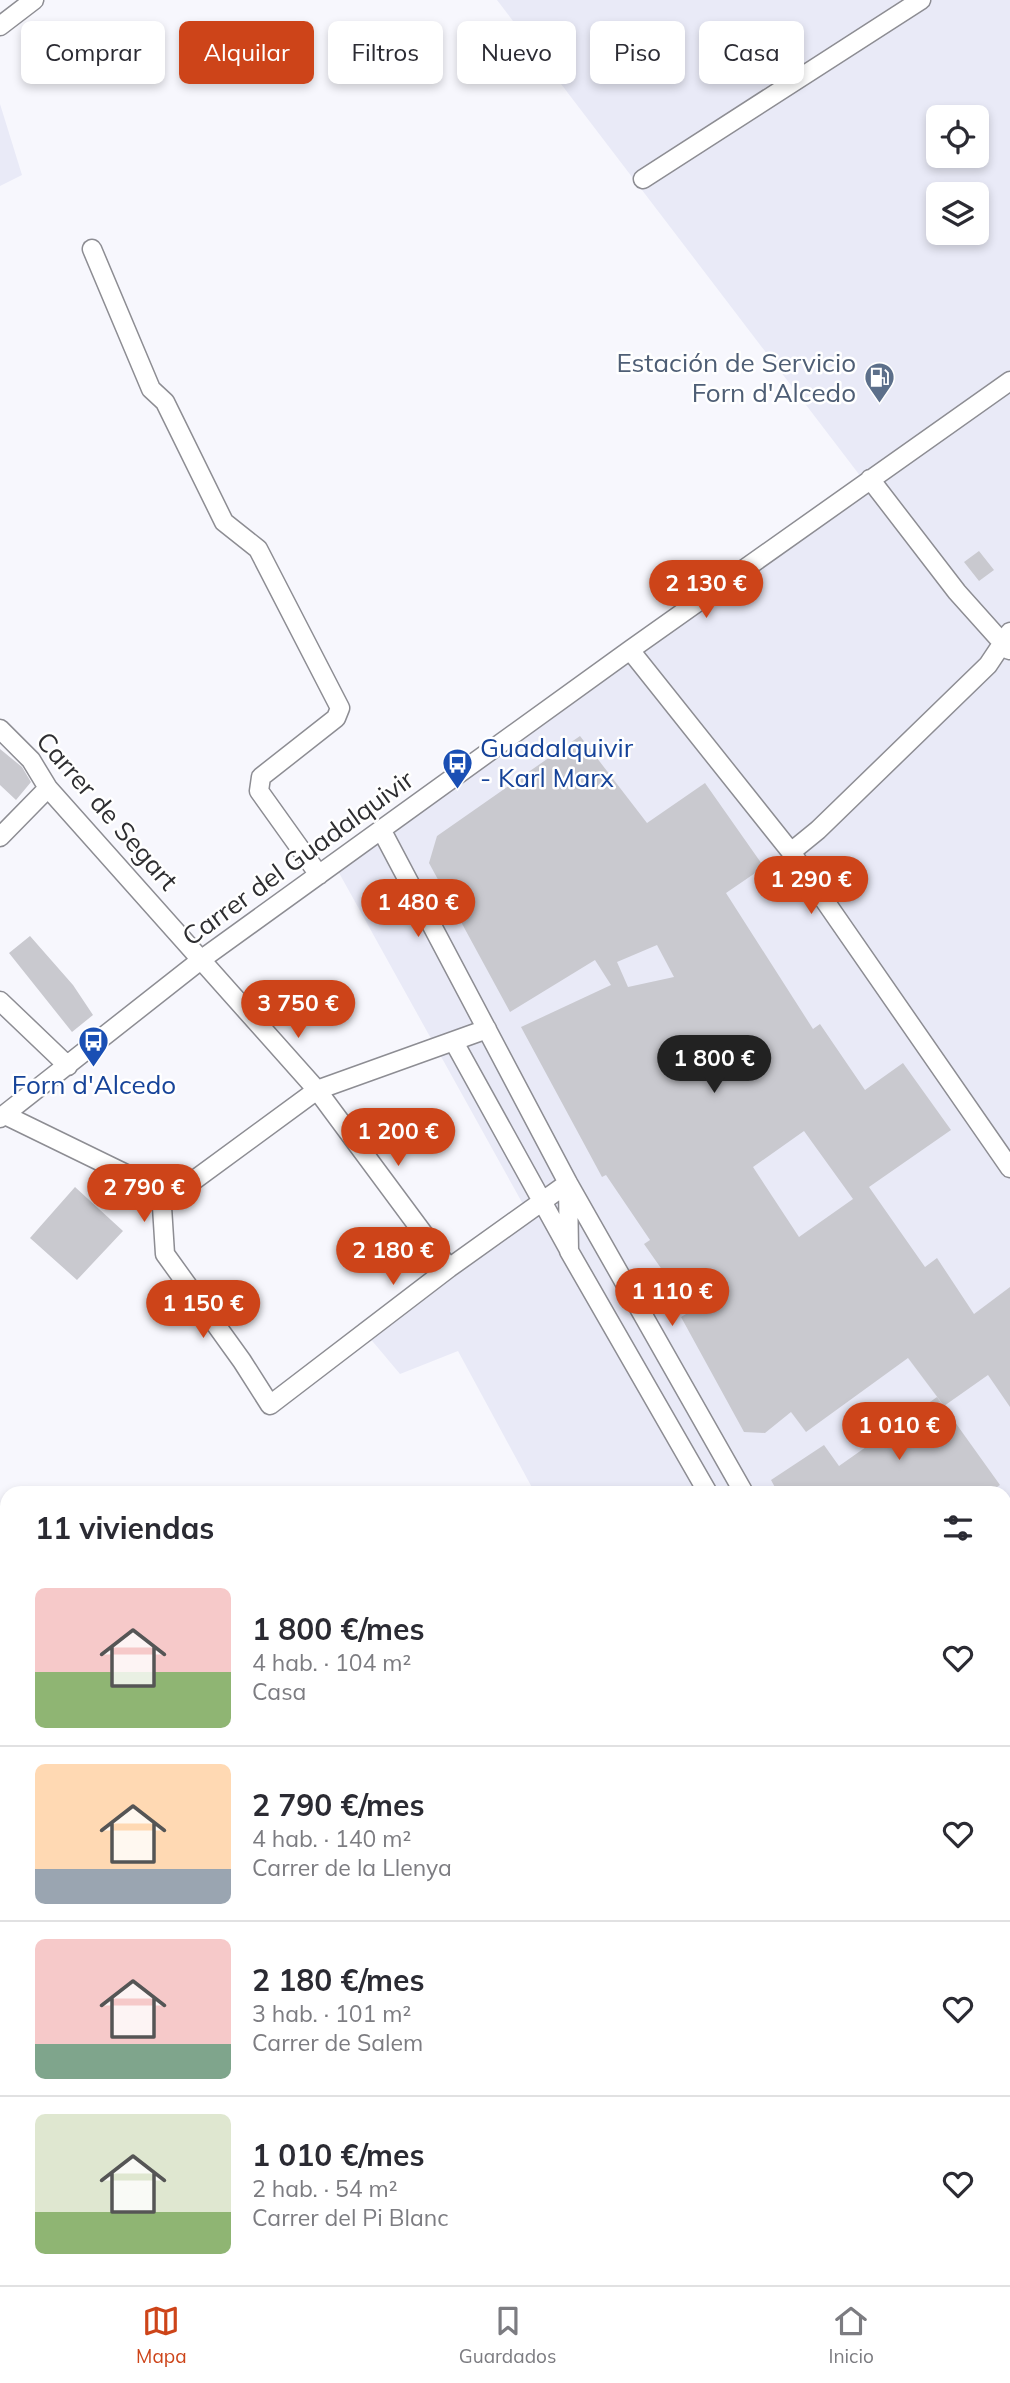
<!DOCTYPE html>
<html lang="es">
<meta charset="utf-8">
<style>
:root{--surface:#fff;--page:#f7f7f7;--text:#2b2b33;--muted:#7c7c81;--line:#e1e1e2;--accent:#cd4419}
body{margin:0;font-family:Mulish,sans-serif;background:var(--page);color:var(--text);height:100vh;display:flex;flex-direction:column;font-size:26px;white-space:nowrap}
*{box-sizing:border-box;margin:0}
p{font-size:23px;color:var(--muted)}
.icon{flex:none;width:38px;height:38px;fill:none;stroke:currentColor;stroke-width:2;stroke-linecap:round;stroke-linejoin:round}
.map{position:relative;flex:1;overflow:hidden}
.panel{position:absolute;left:0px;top:1486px;width:1012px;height:800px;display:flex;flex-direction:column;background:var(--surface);border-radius:21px 21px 0 0;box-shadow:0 4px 10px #0003}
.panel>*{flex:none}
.hud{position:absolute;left:21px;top:21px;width:970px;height:63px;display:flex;gap:14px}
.tools{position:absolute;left:926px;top:105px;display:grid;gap:14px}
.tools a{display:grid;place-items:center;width:63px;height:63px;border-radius:10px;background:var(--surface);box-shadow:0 4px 10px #0003;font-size:35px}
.price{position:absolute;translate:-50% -60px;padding:0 16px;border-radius:24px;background:var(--accent);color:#fff;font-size:23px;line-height:46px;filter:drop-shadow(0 2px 4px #0008)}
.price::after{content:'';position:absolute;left:50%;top:42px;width:21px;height:16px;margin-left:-10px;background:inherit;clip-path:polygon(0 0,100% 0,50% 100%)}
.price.current{background:#222;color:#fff}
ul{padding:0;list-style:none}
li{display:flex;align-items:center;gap:21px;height:175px;padding:0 35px}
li+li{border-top:2px solid var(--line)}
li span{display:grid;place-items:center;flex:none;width:196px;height:140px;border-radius:10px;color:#555}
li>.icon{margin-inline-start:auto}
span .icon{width:84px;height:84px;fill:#fffc;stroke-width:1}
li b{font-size:30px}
h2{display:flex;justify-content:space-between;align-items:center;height:84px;padding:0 35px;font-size:30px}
.pill{padding:0 24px;border-radius:10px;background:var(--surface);box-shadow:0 4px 10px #0003;font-size:24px;line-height:63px}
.pill.current{background:var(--accent);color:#fff}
.tabs{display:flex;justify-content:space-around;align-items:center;height:98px;border-top:2px solid var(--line);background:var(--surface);font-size:19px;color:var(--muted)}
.tabs a{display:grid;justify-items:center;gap:4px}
.tabs .current{color:var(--accent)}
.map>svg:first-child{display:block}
.built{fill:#e9eaf7;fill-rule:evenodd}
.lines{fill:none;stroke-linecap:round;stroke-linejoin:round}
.stream{stroke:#98b6cf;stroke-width:5}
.building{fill:#c9c9cf;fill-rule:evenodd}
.minor-casing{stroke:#8d8d93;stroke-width:21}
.highway-casing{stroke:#8d8d93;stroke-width:30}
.minor{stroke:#fff;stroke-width:18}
.highway{stroke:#fff;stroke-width:26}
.labels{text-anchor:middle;stroke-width:5;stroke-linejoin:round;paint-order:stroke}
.service-label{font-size:26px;fill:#4e5e75;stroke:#fff;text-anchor:end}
.transit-label{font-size:26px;fill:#164399;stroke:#fff;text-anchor:start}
.street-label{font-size:26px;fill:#2e2e31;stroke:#fff}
</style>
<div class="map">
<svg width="1010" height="2285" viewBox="0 0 1010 2285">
<rect width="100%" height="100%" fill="#f7f7fd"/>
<path class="built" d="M497 0H1010V2279L1007 2282 1004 2279V1493H535L458 1351 400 1374 358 1324 524 1206 333 862 861 477ZM938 117H976V156H938ZM938 194H976V233H938Z
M0 104 22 175 0 186Z
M159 2278H334L340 2285H151Z
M512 2278 790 2279 782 2285H503Z"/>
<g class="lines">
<path class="stream" d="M0 2168 7 2176
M0 2175 7 2183
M96 2278 103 2285
M103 2278 109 2285"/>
</g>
<path class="building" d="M979 551 994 570 979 581 964 562Z
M580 736 647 823 705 783 764 867 726 893 813 1029 820 1024 865 1090 903 1063 951 1130 869 1187 925 1267 937 1258 974 1314 1010 1287V1407L988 1375 944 1406 908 1358 806 1432 791 1412 765 1433 744 1432 681 1317 691 1311 644 1244 650 1240 606 1175 602 1177 521 1027 611 985 595 960 510 1012 429 863 437 836ZM657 945 674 977 628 987 617 962ZM804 1131 853 1199 799 1237 753 1167Z
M0 749 22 767 31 782 16 800 0 785Z
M30 936 73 985 93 1015 72 1032 9 953Z
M75 1187 123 1231 77 1280 30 1238Z
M937 1397 1000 1485 988 1493H778L771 1480 824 1445 839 1466Z"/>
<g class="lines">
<defs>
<path id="minor" d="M0 26 34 0
M643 179 921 0
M92 249 151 389 165 402 224 522 258 549 340 708 336 718 261 777 259 791 319 875
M870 479 957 592 1009 650
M630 650 791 852 1010 1168
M0 729 31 760 48 788 317 1090 449 1268
M382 831 568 1183 744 1493
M0 837 48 788
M791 852 818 830 988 665 1010 632
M0 1001 68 1066
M454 1042 569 1250
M5 1115 161 1191 193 1181 317 1090 487 1029
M0 1118 202 959 630 650 1010 381
M568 1187 569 1251 708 1493
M161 1191 165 1254 242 1361 270 1405 449 1268 568 1183
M1004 1519 1010 1515
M0 1583 7 1578
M0 1716 7 1724
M0 1950 7 1958
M1004 1962 1010 1972
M1004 2020 1010 2030
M0 2147 7 2155
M121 2278 127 2285
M724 2278 726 2285"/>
<path id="highway" d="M0 2258 7 2265
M19 2278 25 2285"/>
</defs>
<use href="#minor" class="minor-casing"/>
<use href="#highway" class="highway-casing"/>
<use href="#minor" class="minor"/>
<use href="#highway" class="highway"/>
</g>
<defs>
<symbol id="fuel-pin" viewBox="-11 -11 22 30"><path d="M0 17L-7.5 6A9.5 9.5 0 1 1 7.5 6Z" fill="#5c6f8a" stroke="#fff"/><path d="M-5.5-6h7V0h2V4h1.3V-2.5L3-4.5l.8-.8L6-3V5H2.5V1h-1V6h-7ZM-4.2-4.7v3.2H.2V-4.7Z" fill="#fff"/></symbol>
<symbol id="bus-pin" viewBox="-11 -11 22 30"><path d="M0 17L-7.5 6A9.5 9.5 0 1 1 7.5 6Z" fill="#1a4fb4" stroke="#fff"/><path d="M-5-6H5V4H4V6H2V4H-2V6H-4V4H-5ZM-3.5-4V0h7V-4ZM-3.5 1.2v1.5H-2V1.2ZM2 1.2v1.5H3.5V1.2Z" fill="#fff"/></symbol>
</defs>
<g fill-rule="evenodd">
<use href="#fuel-pin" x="862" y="360" width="35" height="47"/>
<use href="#bus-pin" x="440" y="746" width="35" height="47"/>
<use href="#bus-pin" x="76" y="1024" width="35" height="47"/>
</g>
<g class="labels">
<g class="service-label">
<text x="856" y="372">Estación de Servicio<tspan x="856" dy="30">Forn d'Alcedo</tspan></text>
</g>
<g class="transit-label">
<text x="480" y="757">Guadalquivir<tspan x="480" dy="30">- Karl Marx</tspan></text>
<text x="94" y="1094" text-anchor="middle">Forn d'Alcedo</text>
</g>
<g class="street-label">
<text transform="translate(107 811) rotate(49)" y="9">Carrer de Segart</text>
<text transform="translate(298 858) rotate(-36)" y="9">Carrer del Guadalquivir</text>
</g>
</g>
</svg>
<div class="tools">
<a><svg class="icon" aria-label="locate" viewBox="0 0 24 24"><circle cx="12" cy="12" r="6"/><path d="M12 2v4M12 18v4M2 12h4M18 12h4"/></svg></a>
<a><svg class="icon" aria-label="layers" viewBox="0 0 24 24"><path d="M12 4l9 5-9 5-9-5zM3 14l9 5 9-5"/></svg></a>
</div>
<b class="price" style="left:706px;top:620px">2 130 €</b>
<b class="price" style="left:811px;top:916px">1 290 €</b>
<b class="price" style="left:418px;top:939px">1 480 €</b>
<b class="price" style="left:298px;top:1040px">3 750 €</b>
<b class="price current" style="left:714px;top:1095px">1 800 €</b>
<b class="price" style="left:398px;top:1168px">1 200 €</b>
<b class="price" style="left:144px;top:1224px">2 790 €</b>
<b class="price" style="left:393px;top:1287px">2 180 €</b>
<b class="price" style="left:672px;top:1328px">1 110 €</b>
<b class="price" style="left:203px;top:1340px">1 150 €</b>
<b class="price" style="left:899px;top:1462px">1 010 €</b>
<div class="hud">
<a class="pill">Comprar</a>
<a class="pill current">Alquilar</a>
<a class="pill">Filtros</a>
<a class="pill">Nuevo</a>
<a class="pill">Piso</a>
<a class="pill">Casa</a>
</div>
<section class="panel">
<h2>11 viviendas<svg class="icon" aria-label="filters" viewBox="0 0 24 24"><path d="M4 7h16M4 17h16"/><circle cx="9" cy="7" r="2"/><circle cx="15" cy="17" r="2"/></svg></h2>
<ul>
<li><span style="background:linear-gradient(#f6c9c9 60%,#8fb573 0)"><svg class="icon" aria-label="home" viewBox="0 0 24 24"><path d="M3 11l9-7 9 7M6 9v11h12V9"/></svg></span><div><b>1 800 €/mes</b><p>4 hab. · 104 m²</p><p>Casa</p></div><svg class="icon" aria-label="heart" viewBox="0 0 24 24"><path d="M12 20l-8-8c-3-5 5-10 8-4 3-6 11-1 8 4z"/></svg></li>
<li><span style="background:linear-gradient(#ffd9b3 75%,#9aa5b1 0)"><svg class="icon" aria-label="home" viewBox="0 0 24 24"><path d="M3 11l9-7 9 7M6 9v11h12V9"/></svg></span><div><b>2 790 €/mes</b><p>4 hab. · 140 m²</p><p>Carrer de la Llenya</p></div><svg class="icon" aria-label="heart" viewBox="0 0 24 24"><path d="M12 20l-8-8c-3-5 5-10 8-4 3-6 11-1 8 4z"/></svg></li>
<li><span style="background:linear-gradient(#f6c9c9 75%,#7fa58c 0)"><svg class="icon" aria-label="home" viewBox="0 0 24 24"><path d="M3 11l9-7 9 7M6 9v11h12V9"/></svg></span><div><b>2 180 €/mes</b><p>3 hab. · 101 m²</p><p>Carrer de Salem</p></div><svg class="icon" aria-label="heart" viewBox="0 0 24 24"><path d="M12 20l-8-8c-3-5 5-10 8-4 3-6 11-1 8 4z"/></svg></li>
<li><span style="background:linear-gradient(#dfe7d0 70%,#8fb573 0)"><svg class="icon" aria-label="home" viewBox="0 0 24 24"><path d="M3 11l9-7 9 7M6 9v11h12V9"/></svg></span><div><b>1 010 €/mes</b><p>2 hab. · 54 m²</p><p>Carrer del Pi Blanc</p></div><svg class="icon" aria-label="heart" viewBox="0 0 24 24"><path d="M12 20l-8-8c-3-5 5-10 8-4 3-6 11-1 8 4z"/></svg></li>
</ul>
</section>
</div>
<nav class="tabs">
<a class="current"><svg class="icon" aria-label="map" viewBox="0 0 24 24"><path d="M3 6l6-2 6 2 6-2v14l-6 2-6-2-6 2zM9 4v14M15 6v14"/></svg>Mapa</a>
<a><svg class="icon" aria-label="saved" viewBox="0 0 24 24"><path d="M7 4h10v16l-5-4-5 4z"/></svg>Guardados</a>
<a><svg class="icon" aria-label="home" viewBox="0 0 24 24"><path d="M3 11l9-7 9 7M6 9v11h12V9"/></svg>Inicio</a>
</nav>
